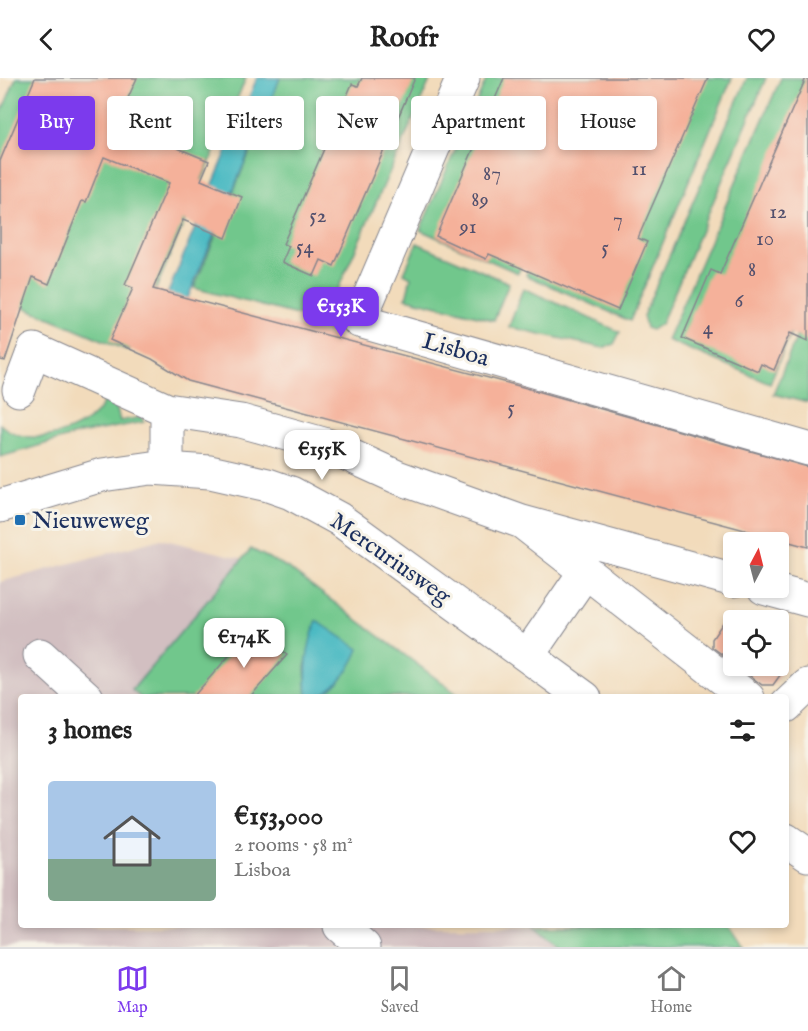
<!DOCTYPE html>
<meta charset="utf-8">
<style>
:root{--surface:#fff;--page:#f2f2f2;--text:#222;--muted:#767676;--line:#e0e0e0;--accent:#7c3aed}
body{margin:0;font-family:"IM FELL English",serif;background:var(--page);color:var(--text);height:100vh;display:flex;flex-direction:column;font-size:22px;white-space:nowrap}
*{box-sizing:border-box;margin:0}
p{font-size:20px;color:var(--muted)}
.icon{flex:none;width:33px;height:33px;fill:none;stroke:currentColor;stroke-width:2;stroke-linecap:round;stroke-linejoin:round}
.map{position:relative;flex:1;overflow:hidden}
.panel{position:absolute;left:18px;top:616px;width:771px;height:234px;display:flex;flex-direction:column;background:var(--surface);border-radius:6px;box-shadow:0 3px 9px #0003}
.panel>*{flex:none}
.top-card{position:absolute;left:18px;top:18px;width:772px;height:54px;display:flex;gap:12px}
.needle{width:39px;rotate:7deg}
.buttons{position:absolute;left:723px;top:454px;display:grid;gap:12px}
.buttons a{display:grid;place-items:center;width:66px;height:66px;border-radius:6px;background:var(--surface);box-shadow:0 3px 9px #0003;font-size:30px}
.price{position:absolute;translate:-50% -51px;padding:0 14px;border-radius:12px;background:#fff;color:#222;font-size:20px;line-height:39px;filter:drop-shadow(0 2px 3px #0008)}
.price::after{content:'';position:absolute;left:50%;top:36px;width:18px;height:14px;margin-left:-9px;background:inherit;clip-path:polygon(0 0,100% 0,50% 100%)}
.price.current{background:var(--accent);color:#fff}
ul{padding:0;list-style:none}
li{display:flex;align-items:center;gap:18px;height:150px;padding:0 30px}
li+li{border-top:2px solid var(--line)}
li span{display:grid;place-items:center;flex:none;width:168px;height:120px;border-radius:6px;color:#555}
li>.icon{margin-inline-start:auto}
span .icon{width:72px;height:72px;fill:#fffc;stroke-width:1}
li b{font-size:26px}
h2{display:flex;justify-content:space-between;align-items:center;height:72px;padding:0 30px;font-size:26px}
.tag{padding:0 21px;border-radius:6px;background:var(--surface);box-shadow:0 3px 9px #0003;font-size:21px;line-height:54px}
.tag.current{background:var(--accent);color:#fff}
header{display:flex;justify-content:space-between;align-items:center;height:78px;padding:0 30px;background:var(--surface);font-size:27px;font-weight:800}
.tabs{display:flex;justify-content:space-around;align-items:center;height:84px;border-top:2px solid var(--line);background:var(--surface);font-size:16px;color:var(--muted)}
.tabs a{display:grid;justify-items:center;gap:3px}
.tabs .current{color:var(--accent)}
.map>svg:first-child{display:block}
.industrial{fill:#d2bfc1}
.green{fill:#71c78c;stroke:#467b75;stroke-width:1.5}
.water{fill:#4ab9c2;stroke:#327490;stroke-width:1.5}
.building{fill:#f5b19a}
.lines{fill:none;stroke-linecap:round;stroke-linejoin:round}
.minor-casing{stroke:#86858c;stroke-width:35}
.major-casing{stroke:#86858c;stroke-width:35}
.minor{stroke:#fff;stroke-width:33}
.major{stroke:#fff;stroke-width:33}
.poi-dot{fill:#1f6fb2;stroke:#f7f3e8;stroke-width:2}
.labels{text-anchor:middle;stroke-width:6;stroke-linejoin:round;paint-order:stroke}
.number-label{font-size:21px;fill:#52506d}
.street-label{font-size:24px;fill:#1b2f5e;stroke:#f7f3e8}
.poi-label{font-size:24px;fill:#1b2f5e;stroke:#f7f3e8;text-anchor:start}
</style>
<header><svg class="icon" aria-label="back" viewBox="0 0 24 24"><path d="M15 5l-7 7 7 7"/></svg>Roofr<svg class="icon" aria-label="heart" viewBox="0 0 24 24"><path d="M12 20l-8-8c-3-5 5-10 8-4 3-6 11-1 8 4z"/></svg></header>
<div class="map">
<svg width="808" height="869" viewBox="0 0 808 869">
<rect width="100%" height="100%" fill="#f7f3e8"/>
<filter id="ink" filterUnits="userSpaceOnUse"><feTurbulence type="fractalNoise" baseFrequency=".0167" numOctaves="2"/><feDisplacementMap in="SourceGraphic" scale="12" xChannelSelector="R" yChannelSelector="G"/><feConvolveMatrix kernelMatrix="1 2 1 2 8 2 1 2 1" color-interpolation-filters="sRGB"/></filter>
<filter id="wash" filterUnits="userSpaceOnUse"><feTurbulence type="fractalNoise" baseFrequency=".008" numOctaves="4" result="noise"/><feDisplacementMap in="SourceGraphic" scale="24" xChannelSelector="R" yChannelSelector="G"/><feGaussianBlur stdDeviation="1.35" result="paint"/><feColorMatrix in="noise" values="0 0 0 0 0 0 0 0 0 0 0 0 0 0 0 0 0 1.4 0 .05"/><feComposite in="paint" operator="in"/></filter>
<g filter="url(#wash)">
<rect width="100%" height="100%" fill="#f2dbbb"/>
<path class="industrial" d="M161 461 287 491 450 619 21 620V848H708L716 869H0V504Z"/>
<path class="green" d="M16 0H246L129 273 0 219V38Z
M280 0H431L338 211 327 245 194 210Z
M487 0H732L630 243 526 197 566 105 559 102 518 195 420 152Z
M747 0H766L661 246 652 252 646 250 643 238Z
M781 0H799L808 4 806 218 770 305 667 262Z
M417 165 509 205 494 242 406 220 411 199 404 195Z
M523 210 620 254 614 266 603 270 509 249Z
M808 231V325L773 316Z
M111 310 120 343 142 339 144 344 79 356 0 379V346C26 370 73 358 97 334 104 327 107 318 111 310Z
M251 471 288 490 461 619H314L334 607 321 547 317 543 305 589 307 619 141 620 132 612Z
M535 848H729L743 869H560Z"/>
<path class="water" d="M257 0H280L184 229 158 239Z
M317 543 359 571C351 591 332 620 307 619 305 592 306 569 317 543Z"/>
<g id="blocks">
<path class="building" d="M35 0H137L128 20 143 26 132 51 209 83 201 102 242 119 226 160 183 142 153 211 530 311 808 389V469L188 303 152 281 110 262 133 210 125 207 169 105 104 79 86 124 82 123 49 206 33 199 5 283 0 282V83Z
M362 0H415L334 188 321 182 314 198 282 184 289 168 283 166 352 6 358 8Z
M504 0H708L638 160 647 164 618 232 489 176 486 181 436 158Z
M806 0H808V263L790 255 774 292 761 286 758 293 682 260 711 192 720 196Z
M724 543 734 550V585L712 569V561Z
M255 548 287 577 249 620H192Z
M778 583 786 589 773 607H762L737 588H778Z"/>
</g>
</g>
<g filter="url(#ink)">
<use href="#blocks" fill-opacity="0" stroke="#86858c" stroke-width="1.5"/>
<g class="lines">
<defs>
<path id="minor" d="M463 0 359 243 808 371
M19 312 34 272 167 332 241 343 327 367 397 399 522 444
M167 390V332
M734 502 522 444 748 620
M764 510 808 522
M40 577 87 620
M528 577 585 494
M786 628 808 607
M340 848 364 869"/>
<path id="major" d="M0 428 102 397 151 390 210 394 268 407 291 415 339 441 585 620
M786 762 808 777"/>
</defs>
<use href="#minor" class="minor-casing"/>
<use href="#major" class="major-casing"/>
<use href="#minor" class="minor"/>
<use href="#major" class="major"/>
</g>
</g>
<rect class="poi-dot" x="14" y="436" width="12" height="12" rx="3"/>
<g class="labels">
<g class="number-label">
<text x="639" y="97">11</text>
<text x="492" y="102">87</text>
<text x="480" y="128">89</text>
<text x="778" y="140">12</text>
<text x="318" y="144">52</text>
<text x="618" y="148">7</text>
<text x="468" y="155">91</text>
<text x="765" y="167">10</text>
<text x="305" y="175">54</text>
<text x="605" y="176">5</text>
<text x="752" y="198">8</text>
<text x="739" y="229">6</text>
<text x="708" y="256">4</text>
<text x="511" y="336">5</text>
</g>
<g class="street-label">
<text transform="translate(456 271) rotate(16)" y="8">Lisboa</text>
<text transform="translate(391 480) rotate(35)" y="8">Mercuriusweg</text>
</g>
<g class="poi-label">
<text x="32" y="450">Nieuweweg</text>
</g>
</g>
</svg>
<div class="buttons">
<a><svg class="needle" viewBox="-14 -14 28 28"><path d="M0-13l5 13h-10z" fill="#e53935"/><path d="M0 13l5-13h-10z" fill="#767676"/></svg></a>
<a><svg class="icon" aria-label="locate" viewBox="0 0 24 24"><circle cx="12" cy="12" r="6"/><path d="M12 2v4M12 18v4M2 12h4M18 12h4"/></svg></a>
</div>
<b class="price current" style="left:341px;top:260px">€153K</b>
<b class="price" style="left:322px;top:403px">€155K</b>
<b class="price" style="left:244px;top:591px">€174K</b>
<div class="top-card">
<a class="tag current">Buy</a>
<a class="tag">Rent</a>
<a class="tag">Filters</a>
<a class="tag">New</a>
<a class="tag">Apartment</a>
<a class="tag">House</a>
</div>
<section class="panel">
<h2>3 homes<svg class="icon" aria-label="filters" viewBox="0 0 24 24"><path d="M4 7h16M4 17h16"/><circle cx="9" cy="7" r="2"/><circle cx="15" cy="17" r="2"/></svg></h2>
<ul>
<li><span style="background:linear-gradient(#a9c7e8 65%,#7fa58c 0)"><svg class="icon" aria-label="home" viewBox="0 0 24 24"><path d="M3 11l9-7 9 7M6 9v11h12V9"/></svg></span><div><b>€153,000</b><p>2 rooms · 58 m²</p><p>Lisboa</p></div><svg class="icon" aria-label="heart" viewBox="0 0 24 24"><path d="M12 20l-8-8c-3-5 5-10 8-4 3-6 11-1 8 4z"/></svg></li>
</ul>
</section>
</div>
<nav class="tabs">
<a class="current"><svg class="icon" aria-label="map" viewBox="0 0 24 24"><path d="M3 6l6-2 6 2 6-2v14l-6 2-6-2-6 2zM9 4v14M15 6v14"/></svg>Map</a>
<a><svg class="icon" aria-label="saved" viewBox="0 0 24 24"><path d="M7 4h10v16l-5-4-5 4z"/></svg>Saved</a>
<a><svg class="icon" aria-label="home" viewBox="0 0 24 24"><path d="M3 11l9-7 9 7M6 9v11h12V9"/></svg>Home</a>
</nav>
